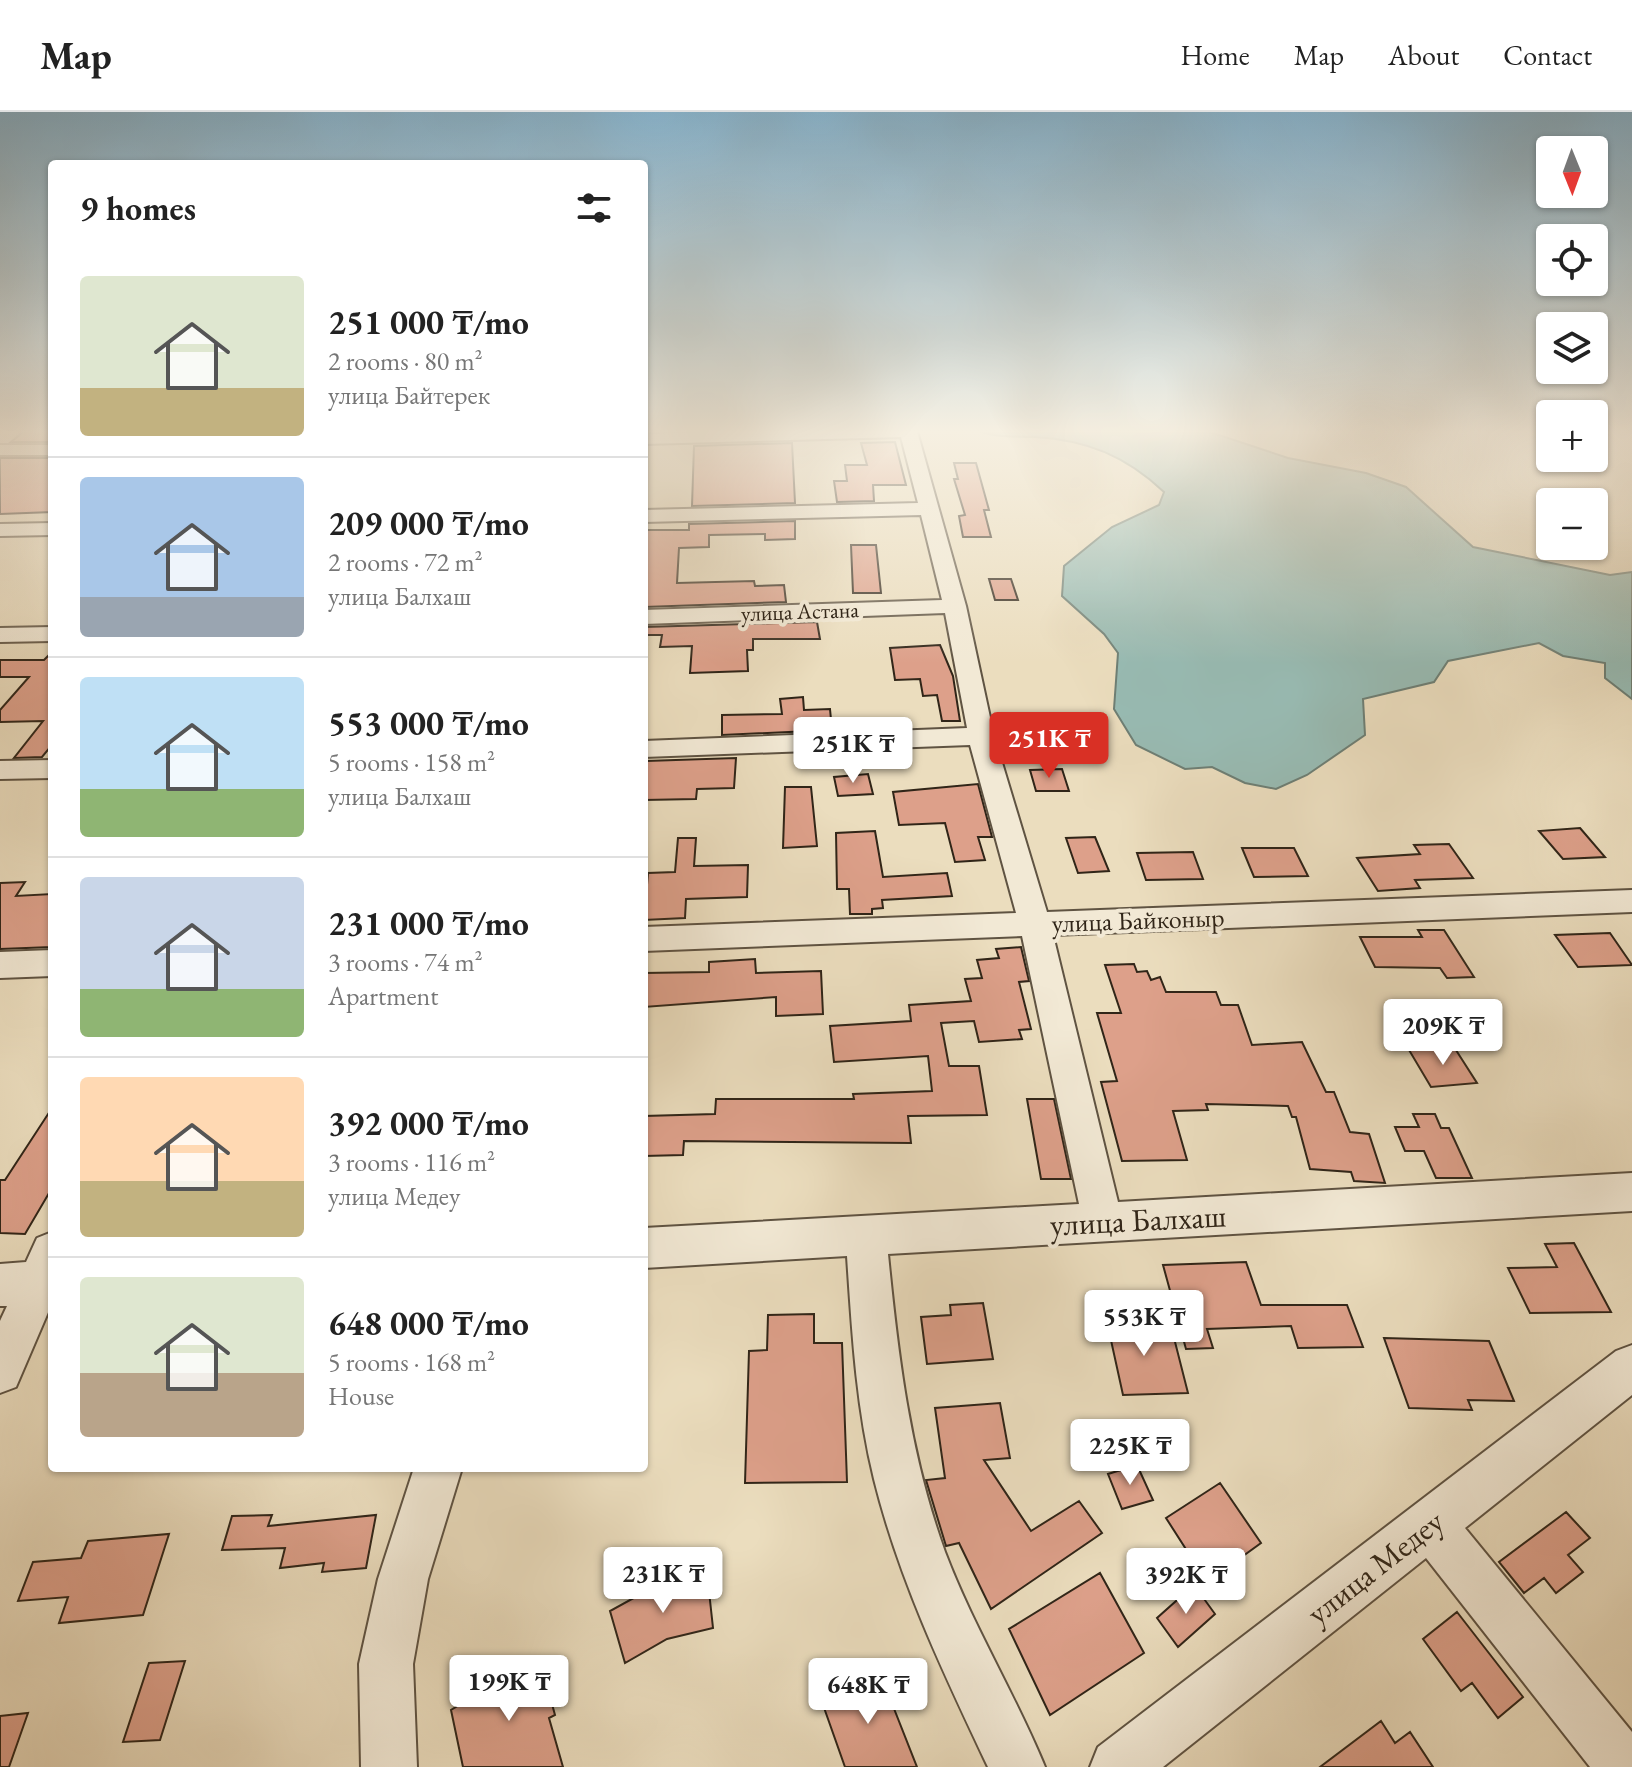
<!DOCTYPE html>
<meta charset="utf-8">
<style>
:root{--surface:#fff;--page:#f2f2f2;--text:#222;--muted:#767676;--line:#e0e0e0;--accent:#d93025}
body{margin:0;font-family:"EB Garamond",serif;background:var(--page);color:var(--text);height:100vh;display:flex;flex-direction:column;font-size:30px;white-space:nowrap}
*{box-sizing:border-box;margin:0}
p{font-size:26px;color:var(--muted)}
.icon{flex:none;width:44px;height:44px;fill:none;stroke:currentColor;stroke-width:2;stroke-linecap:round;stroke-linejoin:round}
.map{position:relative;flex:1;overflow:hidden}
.sheet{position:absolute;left:48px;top:48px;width:600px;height:1312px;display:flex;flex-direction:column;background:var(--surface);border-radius:8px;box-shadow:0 2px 6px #0004}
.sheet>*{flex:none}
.needle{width:52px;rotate:179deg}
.fabs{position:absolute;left:1536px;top:24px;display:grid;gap:16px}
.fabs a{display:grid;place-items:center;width:72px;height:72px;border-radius:8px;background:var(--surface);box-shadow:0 2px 6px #0004;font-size:40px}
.price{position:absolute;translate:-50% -68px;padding:0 18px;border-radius:8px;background:#fff;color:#222;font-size:26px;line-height:52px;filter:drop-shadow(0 2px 4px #0008)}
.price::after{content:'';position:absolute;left:50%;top:48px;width:24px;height:18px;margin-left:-12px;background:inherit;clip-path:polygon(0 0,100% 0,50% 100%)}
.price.on{background:var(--accent);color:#fff}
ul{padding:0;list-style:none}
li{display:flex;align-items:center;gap:24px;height:200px;padding:0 32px}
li+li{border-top:2px solid var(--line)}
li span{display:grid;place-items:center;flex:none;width:224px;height:160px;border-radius:8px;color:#555}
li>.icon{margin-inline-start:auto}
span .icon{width:96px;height:96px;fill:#fffc;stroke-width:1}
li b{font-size:34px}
h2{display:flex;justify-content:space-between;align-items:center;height:96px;padding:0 32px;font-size:34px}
header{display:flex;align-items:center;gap:48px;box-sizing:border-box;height:112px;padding:0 40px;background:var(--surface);border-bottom:2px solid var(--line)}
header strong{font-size:38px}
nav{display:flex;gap:44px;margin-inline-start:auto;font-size:28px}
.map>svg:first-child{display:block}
.water{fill:#98bbb3;stroke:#6e7f75;stroke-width:2}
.building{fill:#dda08a;stroke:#302518;stroke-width:2}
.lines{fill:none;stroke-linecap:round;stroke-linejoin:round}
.minor-casing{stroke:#5f5342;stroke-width:4}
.minor{fill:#f2e9d5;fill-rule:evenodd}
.labels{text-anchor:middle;stroke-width:8;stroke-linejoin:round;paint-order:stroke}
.far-street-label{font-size:22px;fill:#302518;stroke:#f2e9d5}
.street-label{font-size:26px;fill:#302518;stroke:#f2e9d5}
.near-street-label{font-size:32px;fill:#302518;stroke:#f2e9d5}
</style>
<header>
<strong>Map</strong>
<nav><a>Home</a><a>Map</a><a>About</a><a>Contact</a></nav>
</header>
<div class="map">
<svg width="1632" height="1655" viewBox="0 0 1632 1655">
<rect width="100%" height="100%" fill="#ebddbe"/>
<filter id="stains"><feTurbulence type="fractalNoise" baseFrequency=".0025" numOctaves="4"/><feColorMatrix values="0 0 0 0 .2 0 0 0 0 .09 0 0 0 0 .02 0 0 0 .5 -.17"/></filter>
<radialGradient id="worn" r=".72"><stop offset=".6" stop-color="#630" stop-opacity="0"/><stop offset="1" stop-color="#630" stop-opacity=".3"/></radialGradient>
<path class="water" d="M979 319H1207L1288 346 1366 361 1406 375 1473 435 1610 463 1632 460V587L1605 566V551L1563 544 1539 531 1448 549 1434 570 1363 587 1365 623 1307 663 1276 677 1245 671 1212 655 1185 657 1136 633 1114 597 1118 541 1104 522 1062 484 1064 454 1112 415 1159 393 1164 380C1126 344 1087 328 1035 325 1016 324 997 326 979 319Z"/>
<path class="building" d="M24 319H52V330H11Z
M895 330 906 373H873L874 389 837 390 834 369H847L845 353H867L861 331Z
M792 331 795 391 692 394 694 334Z
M0 346H52V400L0 402Z
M954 351H976L989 398H984L991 425H963L959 404 965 403 954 367H958Z
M795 409V427L765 428V422L709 423V435L679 436 677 471 754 469 755 474 784 473 786 490 644 495V418H689V412Z
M851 433H876L881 481H853Z
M989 467H1011L1018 488H995Z
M817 510 820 527H753V538H747L748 559 690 561 692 534 660 535 662 523H644V515Z
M940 533 953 564 960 609H942L937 583 923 584 920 567 895 568 890 536Z
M52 540V633L42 645 14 646 43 609 0 610V598L29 565H0V548H44Z
M803 585 804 598 830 597 832 618 722 623V603L782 602 780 587Z
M736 646 734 676 697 677 696 687 644 688 646 649Z
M1062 657 1069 679H1036L1030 658Z
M868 662 873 682 838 684 834 665Z
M978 672 992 725H978L985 748 955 750 945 711 899 713 893 680Z
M785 675H811L817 734 783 736Z
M1580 716 1605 745 1563 747 1539 719Z
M875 719 883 765 947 761 952 784 882 788 883 796 872 797V802H850L849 777H837L836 721Z
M1095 725 1109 759 1078 761 1066 726Z
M678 726H696L694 754 748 753 747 785 686 787 685 806 644 808 648 761 675 760Z
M1449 732 1473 766 1415 768 1420 776 1378 779 1357 746 1420 742 1414 733Z
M1242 736H1294L1308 764 1254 765Z
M1193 740 1203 767 1146 768 1137 741Z
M25 770 16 784 52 782V835L0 837V771Z
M1418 818H1444L1474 865 1447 866 1440 856 1375 855 1360 825H1422Z
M1610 821 1632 853 1578 855 1555 823Z
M1021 835 1029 869 1019 870 1031 917 1019 918 1022 927 979 930 974 909 941 911 949 954H979L987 1003 908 1004 911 1031 684 1029 683 1043 644 1044V1004L715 1002 716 987H854L853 982 932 979 928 944 834 950 830 914 911 909 909 893 971 889 965 867 982 866 977 848 999 846 996 837Z
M755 847 756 861 821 859 823 902 776 904V885L644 895V861L709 860V850Z
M1134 852 1137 860 1147 859 1151 868 1160 865 1166 880H1216L1221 893H1238L1252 933 1302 930 1326 980H1334L1350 1020 1369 1022 1385 1071 1354 1069 1351 1060 1310 1057 1296 1005H1292L1288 994 1206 992 1208 998 1173 999 1187 1048 1122 1049 1101 970 1117 969 1097 901H1121L1105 853Z
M1454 935 1477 971 1431 975 1409 938Z
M1027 987H1054L1071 1067H1041Z
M52 996V1076L25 1122 0 1121V1068H5Z
M1413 1002H1435L1441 1016H1449L1472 1066H1436L1424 1039H1405L1395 1015H1419Z
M1574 1131 1611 1200 1530 1201 1508 1156 1557 1155 1545 1132Z
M1246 1150 1261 1193H1347L1363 1235 1298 1236 1291 1214 1207 1217 1213 1236 1186 1237 1163 1153Z
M983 1191 993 1247 927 1252 921 1205 951 1203 950 1193Z
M1138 1200 1144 1223 1173 1222 1188 1281 1123 1283 1105 1201Z
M814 1202V1231H842L847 1370 745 1371 749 1239 767 1238 768 1203Z
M1384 1226 1489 1229 1514 1289 1468 1288 1472 1298 1409 1296Z
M1000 1291 1010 1346 984 1348 1031 1419 1079 1389 1102 1421 991 1497 959 1431 946 1434 926 1368 945 1366 935 1296Z
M1137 1353 1153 1388 1122 1397 1108 1362Z
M1220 1371 1261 1431 1207 1470 1166 1406Z
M1566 1400 1590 1426 1568 1443 1583 1460 1556 1481 1544 1466 1524 1481 1499 1450Z
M272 1403 268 1414 376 1403 366 1456 322 1460 324 1451 280 1456 285 1436 222 1438 232 1404Z
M169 1422 143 1503 59 1511 68 1485 18 1489 33 1450 81 1446 88 1429Z
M707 1461 713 1516 667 1527 625 1551 610 1499 659 1472Z
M1100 1461 1144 1541 1050 1603 1009 1517Z
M1194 1473 1215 1502 1178 1535 1157 1506Z
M1457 1500 1523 1585 1498 1606 1472 1571 1461 1579 1423 1527Z
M539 1545 555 1603 549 1606 563 1655H463L451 1598Z
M185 1549 160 1628 123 1630 149 1551Z
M878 1556 917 1655H845L822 1590Z
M28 1601 9 1655H0V1604Z
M1381 1609 1395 1631 1410 1620 1433 1655H1320Z"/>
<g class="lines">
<defs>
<path id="minor" d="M733 319H917L966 494 994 624 1047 800 1632 778V800L1053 823 1118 1090 1632 1061V1099L888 1142C898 1244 910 1343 945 1440 973 1514 1015 1582 1045 1655H988C944 1562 899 1468 874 1367 856 1294 852 1219 847 1144L644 1156V1116L1079 1092 1022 824 644 839V815L1016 801 970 633 644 645V629L967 616 945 501 644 512V498L942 488 921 403 644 410V398L918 391 901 325 644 332V322Z
M0 333H52V343H0Z
M52 411V423L0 424V412Z
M52 515V529L0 530V516Z
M52 648V666L0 667V649Z
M52 838V864L0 866V840Z
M52 1120V1191L16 1275 0 1281V1209L7 1194H0V1152L26 1150 37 1126Z
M1632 1233V1283L1465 1416 1632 1620V1655H1590L1426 1446 1163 1655H1090L1098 1635 1616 1239Z
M414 1356H462L428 1467 413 1552 417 1655H361L359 1552 378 1467Z"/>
</defs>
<use href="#minor" class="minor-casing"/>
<use href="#minor" class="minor"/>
</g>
<linearGradient id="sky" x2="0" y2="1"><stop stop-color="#88b7d3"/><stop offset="0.58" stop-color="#f6f0e2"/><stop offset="1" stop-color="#f6f0e2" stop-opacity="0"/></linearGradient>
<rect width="1632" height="551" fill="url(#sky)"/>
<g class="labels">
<g class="far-street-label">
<text transform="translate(800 499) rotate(-2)" y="8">улица Астана</text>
</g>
<g class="street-label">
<text transform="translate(1138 808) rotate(-2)" y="9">улица Байконыр</text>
</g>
<g class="near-street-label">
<text transform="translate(1138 1108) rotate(-3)" y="11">улица Балхаш</text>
<text transform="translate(1375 1455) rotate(-38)" y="11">улица Медеу</text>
</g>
</g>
<rect width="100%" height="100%" filter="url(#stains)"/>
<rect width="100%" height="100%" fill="url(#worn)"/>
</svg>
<div class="fabs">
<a><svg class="needle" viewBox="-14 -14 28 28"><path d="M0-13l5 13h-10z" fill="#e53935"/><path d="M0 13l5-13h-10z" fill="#767676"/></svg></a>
<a><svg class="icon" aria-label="locate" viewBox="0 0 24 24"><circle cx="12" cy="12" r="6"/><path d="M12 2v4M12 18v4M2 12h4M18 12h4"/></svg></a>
<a><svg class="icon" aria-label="layers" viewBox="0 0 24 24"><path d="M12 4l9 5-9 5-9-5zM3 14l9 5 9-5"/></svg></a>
<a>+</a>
<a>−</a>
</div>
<b class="price on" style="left:1049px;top:668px">251K ₸</b>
<b class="price" style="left:853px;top:673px">251K ₸</b>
<b class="price" style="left:1443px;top:955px">209K ₸</b>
<b class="price" style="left:1144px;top:1246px">553K ₸</b>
<b class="price" style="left:1130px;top:1375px">225K ₸</b>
<b class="price" style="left:663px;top:1503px">231K ₸</b>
<b class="price" style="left:1186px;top:1504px">392K ₸</b>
<b class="price" style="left:509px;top:1611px">199K ₸</b>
<b class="price" style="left:868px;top:1614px">648K ₸</b>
<section class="sheet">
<h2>9 homes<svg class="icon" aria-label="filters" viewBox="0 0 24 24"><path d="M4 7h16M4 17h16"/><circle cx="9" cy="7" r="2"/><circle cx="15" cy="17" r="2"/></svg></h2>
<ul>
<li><span style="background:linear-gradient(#dfe7d0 70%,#c2b280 0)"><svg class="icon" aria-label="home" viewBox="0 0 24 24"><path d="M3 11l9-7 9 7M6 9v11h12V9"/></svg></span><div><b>251 000 ₸/mo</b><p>2 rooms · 80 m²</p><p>улица Байтерек</p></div></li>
<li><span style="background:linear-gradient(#a9c7e8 75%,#9aa5b1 0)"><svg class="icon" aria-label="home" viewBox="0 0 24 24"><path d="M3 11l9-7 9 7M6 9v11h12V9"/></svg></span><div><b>209 000 ₸/mo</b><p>2 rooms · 72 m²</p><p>улица Балхаш</p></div></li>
<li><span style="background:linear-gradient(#bfe0f5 70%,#8fb573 0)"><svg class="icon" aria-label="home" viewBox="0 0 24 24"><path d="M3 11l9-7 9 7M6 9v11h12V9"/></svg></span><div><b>553 000 ₸/mo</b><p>5 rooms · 158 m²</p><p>улица Балхаш</p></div></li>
<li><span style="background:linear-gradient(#c9d6e8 70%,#8fb573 0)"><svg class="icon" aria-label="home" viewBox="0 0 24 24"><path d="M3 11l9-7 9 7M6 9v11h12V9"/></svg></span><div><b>231 000 ₸/mo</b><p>3 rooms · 74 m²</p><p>Apartment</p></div></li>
<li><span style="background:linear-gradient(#ffd9b3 65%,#c2b280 0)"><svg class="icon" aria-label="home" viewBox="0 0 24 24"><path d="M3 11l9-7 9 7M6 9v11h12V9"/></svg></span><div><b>392 000 ₸/mo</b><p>3 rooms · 116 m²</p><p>улица Медеу</p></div></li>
<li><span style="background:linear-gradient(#dfe7d0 60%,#b9a48a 0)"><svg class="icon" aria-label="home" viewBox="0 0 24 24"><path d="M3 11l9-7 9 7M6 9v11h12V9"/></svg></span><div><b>648 000 ₸/mo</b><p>5 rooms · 168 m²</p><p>House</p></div></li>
</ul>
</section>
</div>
